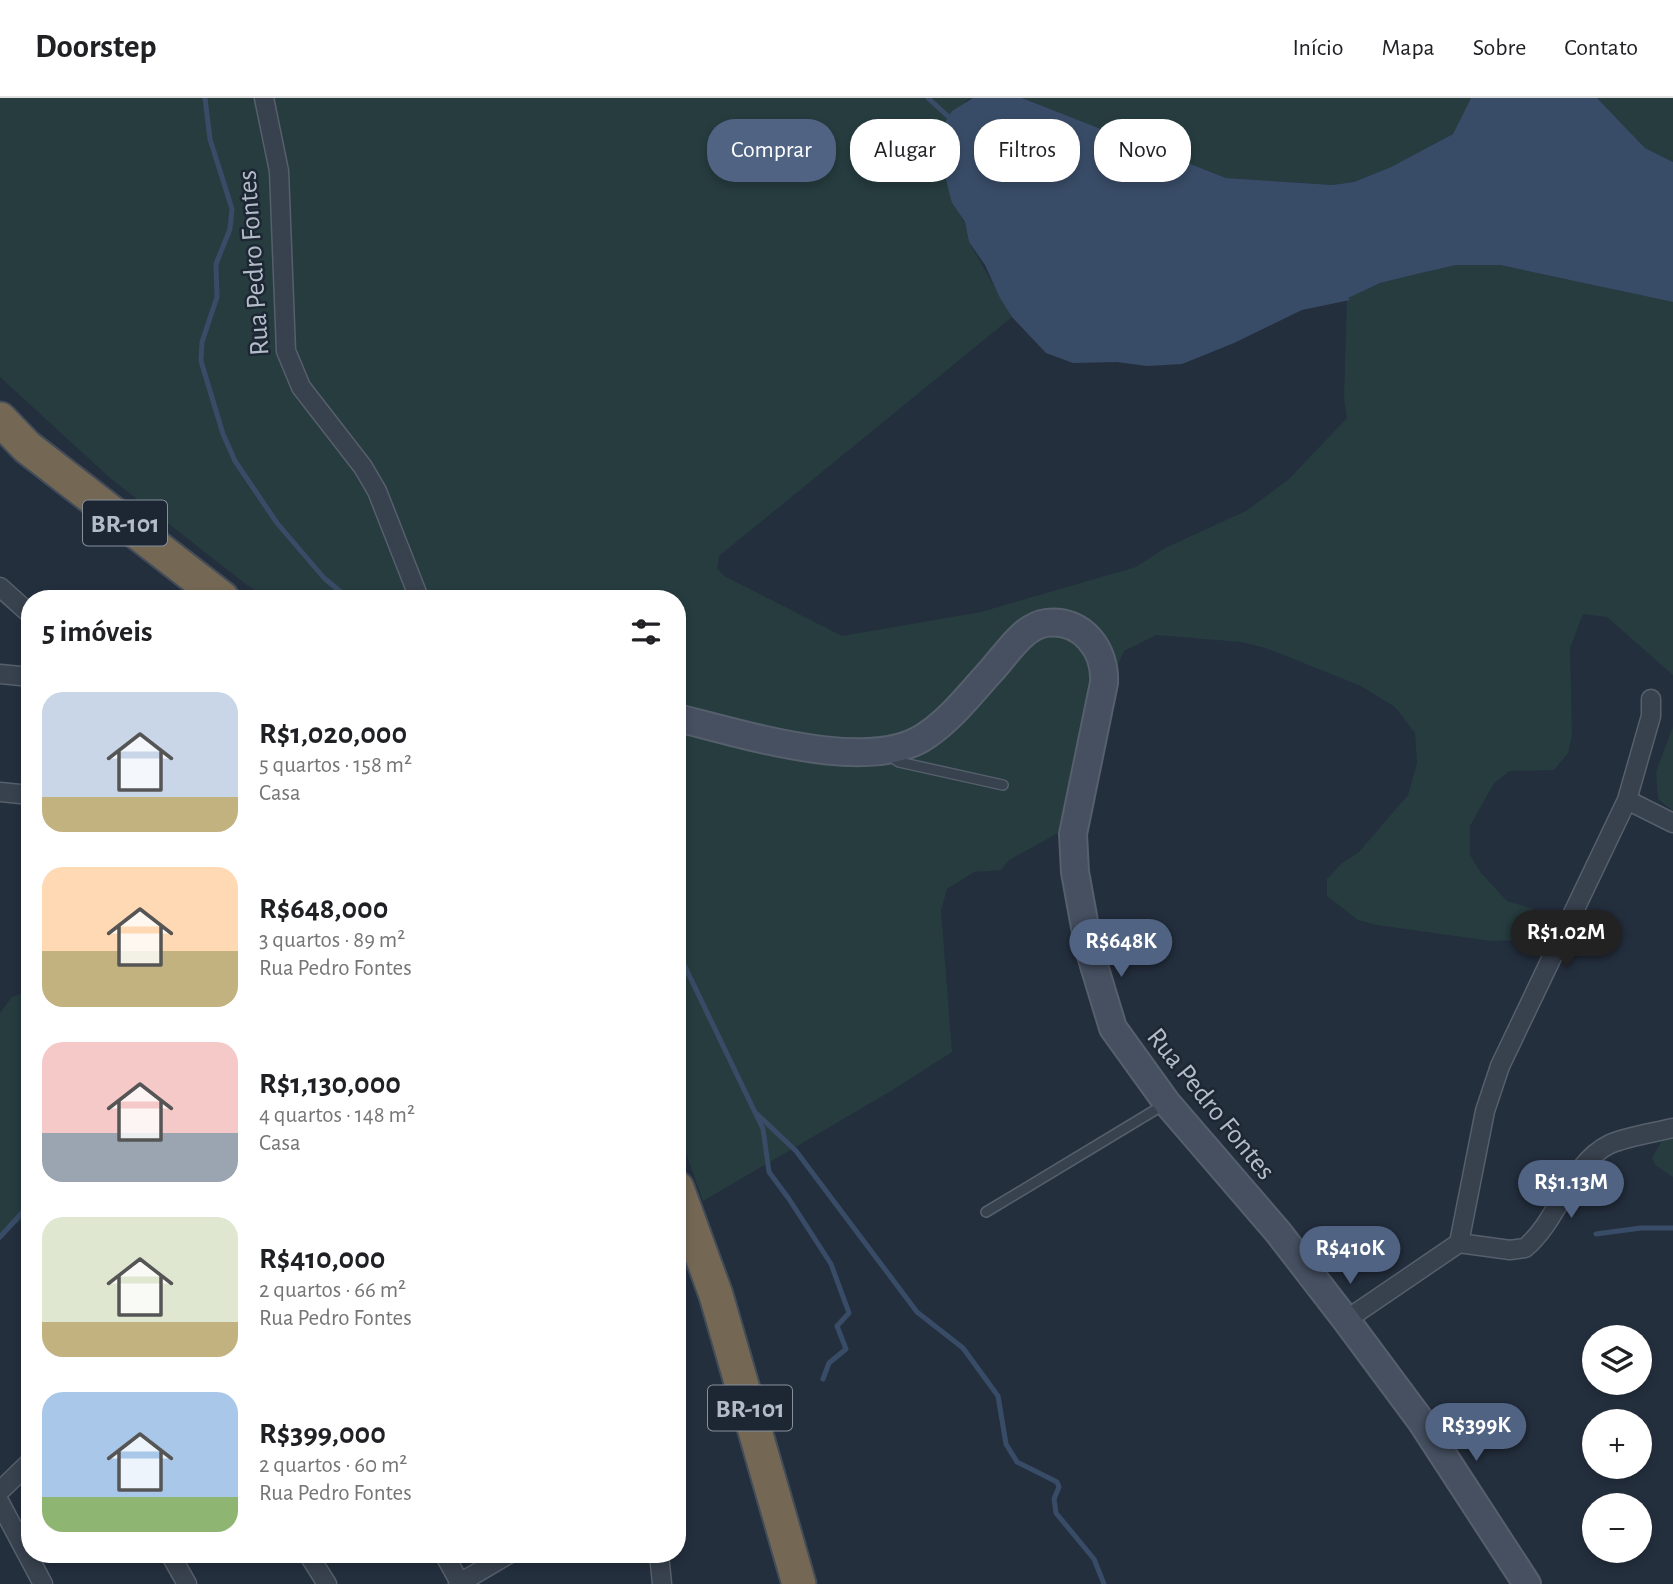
<!DOCTYPE html>
<html lang="pt">
<meta charset="utf-8">
<style>
:root{--surface:#fff;--page:#f2f2f2;--text:#202124;--muted:#757577;--line:#e0e0e0;--accent:#506383}
body{margin:0;font-family:"Alegreya Sans",sans-serif;background:var(--page);color:var(--text);height:100vh;display:flex;flex-direction:column;font-size:26px;white-space:nowrap}
*{box-sizing:border-box;margin:0}
p{font-size:23px;color:var(--muted)}
.icon{flex:none;width:38px;height:38px;fill:none;stroke:currentColor;stroke-width:2;stroke-linecap:round;stroke-linejoin:round}
.map{position:relative;flex:1;overflow:hidden}
.sheet{position:absolute;left:21px;top:492px;width:665px;height:973px;display:flex;flex-direction:column;background:var(--surface);border-radius:28px;box-shadow:0 4px 10px #0003}
.sheet>*{flex:none}
.hud{position:absolute;left:707px;top:21px;width:665px;height:63px;display:flex;gap:14px}
.buttons{position:absolute;left:1582px;top:1227px;display:grid;gap:14px}
.buttons a{display:grid;place-items:center;width:70px;height:70px;border-radius:50%;background:var(--surface);box-shadow:0 4px 10px #0003;font-size:35px}
.price{position:absolute;translate:-50% -60px;padding:0 16px;border-radius:24px;background:var(--accent);color:#fff;font-size:23px;line-height:46px;filter:drop-shadow(0 2px 4px #0008)}
.price::after{content:'';position:absolute;left:50%;top:42px;width:21px;height:16px;margin-left:-10px;background:inherit;clip-path:polygon(0 0,100% 0,50% 100%)}
.price.active{background:#222;color:#fff}
ul{padding:0;list-style:none}
li{display:flex;align-items:center;gap:21px;height:175px;padding:0 21px}
li span{display:grid;place-items:center;flex:none;width:196px;height:140px;border-radius:21px;color:#555}
li>.icon{margin-inline-start:auto}
span .icon{width:84px;height:84px;fill:#fffc;stroke-width:1}
li b{font-size:30px}
h2{display:flex;justify-content:space-between;align-items:center;height:84px;padding:0 21px;font-size:30px}
.tag{padding:0 24px;border-radius:28px;background:var(--surface);box-shadow:0 4px 10px #0003;font-size:24px;line-height:63px}
.tag.active{background:var(--accent);color:#fff}
header{display:flex;align-items:center;gap:42px;box-sizing:border-box;height:98px;padding:0 35px;background:var(--surface);border-bottom:2px solid var(--line)}
header strong{font-size:33px}
nav{display:flex;gap:38px;margin-inline-start:auto;font-size:24px}
.map>svg:first-child{display:block}
.green{fill:#263c3f}
.water{fill:#394c67}
.lines{fill:none;stroke-linecap:round;stroke-linejoin:round}
.stream{stroke:#394c67;stroke-width:5}
.lane-casing{stroke:#565f6c;stroke-width:12}
.street-casing{stroke:#565f6c;stroke-width:21}
.secondary-casing{stroke:#565f6c;stroke-width:30}
.highway-casing{stroke:#434c59;stroke-width:37}
.lane{stroke:#38414e;stroke-width:9}
.street{stroke:#38414e;stroke-width:18}
.secondary{stroke:#465061;stroke-width:26}
.highway{stroke:#746855;stroke-width:33}
.labels{text-anchor:middle;stroke-width:5;stroke-linejoin:round;paint-order:stroke}
.shield{fill:#1d2633;stroke:#878f9c;stroke-width:2}
.shield-label{font-size:26px;font-weight:bold;fill:#b4bcc9}
.street-label{font-size:28px;fill:#b4bcc9;stroke:#1d2633}
</style>
<header>
<strong>Doorstep</strong>
<nav><a>Início</a><a>Mapa</a><a>Sobre</a><a>Contato</a></nav>
</header>
<div class="map">
<svg width="1673" height="1486" viewBox="0 0 1673 1486">
<rect width="100%" height="100%" fill="#242f3e"/>
<path class="green" d="M0 0H973L965 3 952 105 965 125 969 144 1012 219 719 458 717 470 724 478 842 538 981 514 1136 469 1165 450 1246 413 1289 381 1347 320 1344 301 1347 200 1380 185 1421 175 1456 167H1500L1673 204V577L1607 519 1583 516 1570 550 1572 638 1568 655 1554 672 1510 673 1494 685 1470 728V757L1481 775 1507 803 1533 811 1536 828 1525 842 1491 843 1377 827 1358 822 1327 798V781L1341 766 1359 754 1408 697 1417 665 1415 635 1395 609 1361 588 1266 550 1241 544 1156 537 1124 553 1117 569 1114 593 1104 627 1095 707 1080 723 1009 762 1001 772 974 774 947 791 941 812 952 954 891 993 703 1103 677 1031V500H268L247 487 110 380 0 279Z
M1022 0H1471L1453 36 1391 69 1354 84 1332 87 1226 80Z
M1597 0H1673V64L1645 50Z
M1673 629V713L1658 701 1656 674Z
M30 893V1117L0 1137V915L12 899Z
M1673 1023V1079L1655 1067 1652 1060Z"/>
<path class="water" d="M973 0H1022L1226 80 1332 87 1354 84 1391 69 1453 36 1471 0H1597L1645 50 1673 64V204L1500 167H1456L1421 175 1380 185 1348 200 1350 202 1302 212 1234 245 1182 266 1147 268 1117 264 1073 265 1046 255 1012 219 1000 200 985 167 969 144 965 124 952 105 942 66V29L952 13Z"/>
<g class="lines">
<path class="stream" d="M205 0 210 41 232 111 230 131 216 166 217 199 202 244 201 263 223 336 235 363 277 425 324 480 348 500
M928 0 952 22
M677 852 763 1031 769 1074 789 1101 831 1166 849 1215 837 1228 846 1251 829 1265 823 1281
M756 1015 796 1053 917 1214 963 1250 998 1298 1006 1346 1017 1364 1057 1384 1059 1389 1054 1401 1056 1415 1094 1461 1104 1486
M1596 1136 1641 1130H1673
M0 1139 30 1106"/>
<defs>
<path id="lane" d="M890 658 899 664 1003 687
M986 1114 1165 1006"/>
<path id="street" d="M264 0 279 73 286 253 301 289 363 369 377 393 419 500
M0 489 30 516
M0 576 30 579
M0 694 30 697
M1627 702 1673 725
M1459 1145 1485 1013 1500 968 1627 702 1651 618V601
M1346 1222 1459 1145 1510 1152 1525 1150C1559 1122 1569 1066 1610 1046 1629 1038 1653 1035 1673 1030
M0 1393 30 1364
M0 1405 43 1486
M170 1456 187 1486
M308 1456 327 1486
M444 1456 460 1485
M659 1456 662 1486
M458 1486 509 1456"/>
<path id="secondary" d="M677 620C741 635 870 678 927 637 952 620 971 595 991 573 1006 557 1023 528 1046 525 1083 520 1106 553 1104 585L1073 736 1075 774 1089 851 1113 930 1167 1005 1278 1134 1346 1222 1421 1323 1527 1486"/>
<path id="highway" d="M0 321 27 349 222 500
M677 1090 716 1197 799 1486"/>
</defs>
<use href="#lane" class="lane-casing"/>
<use href="#street" class="street-casing"/>
<use href="#secondary" class="secondary-casing"/>
<use href="#highway" class="highway-casing"/>
<use href="#lane" class="lane"/>
<use href="#street" class="street"/>
<use href="#secondary" class="secondary"/>
<use href="#highway" class="highway"/>
</g>
<g class="labels">
<g class="shield">
<rect x="83" y="402.5" width="84" height="45" rx="5"/>
<rect x="708" y="1287.5" width="84" height="45" rx="5"/>
</g>
<g class="shield-label">
<text x="125" y="434">BR-101</text>
<text x="750" y="1319">BR-101</text>
</g>
<g class="street-label">
<text transform="translate(252 165) rotate(-94)" y="10">Rua Pedro Fontes</text>
<text transform="translate(1212 1005) rotate(51)" y="10">Rua Pedro Fontes</text>
</g>
</g>
</svg>
<div class="buttons">
<a><svg class="icon" aria-label="layers" viewBox="0 0 24 24"><path d="M12 4l9 5-9 5-9-5zM3 14l9 5 9-5"/></svg></a>
<a>+</a>
<a>−</a>
</div>
<b class="price active" style="left:1566px;top:872px">R$1.02M</b>
<b class="price" style="left:1121px;top:881px">R$648K</b>
<b class="price" style="left:1571px;top:1122px">R$1.13M</b>
<b class="price" style="left:1350px;top:1188px">R$410K</b>
<b class="price" style="left:1476px;top:1365px">R$399K</b>
<div class="hud">
<a class="tag active">Comprar</a>
<a class="tag">Alugar</a>
<a class="tag">Filtros</a>
<a class="tag">Novo</a>
</div>
<section class="sheet">
<h2>5 imóveis<svg class="icon" aria-label="filters" viewBox="0 0 24 24"><path d="M4 7h16M4 17h16"/><circle cx="9" cy="7" r="2"/><circle cx="15" cy="17" r="2"/></svg></h2>
<ul>
<li><span style="background:linear-gradient(#c9d6e8 75%,#c2b280 0)"><svg class="icon" aria-label="home" viewBox="0 0 24 24"><path d="M3 11l9-7 9 7M6 9v11h12V9"/></svg></span><div><b>R$1,020,000</b><p>5 quartos · 158 m²</p><p>Casa</p></div></li>
<li><span style="background:linear-gradient(#ffd9b3 60%,#c2b280 0)"><svg class="icon" aria-label="home" viewBox="0 0 24 24"><path d="M3 11l9-7 9 7M6 9v11h12V9"/></svg></span><div><b>R$648,000</b><p>3 quartos · 89 m²</p><p>Rua Pedro Fontes</p></div></li>
<li><span style="background:linear-gradient(#f6c9c9 65%,#9aa5b1 0)"><svg class="icon" aria-label="home" viewBox="0 0 24 24"><path d="M3 11l9-7 9 7M6 9v11h12V9"/></svg></span><div><b>R$1,130,000</b><p>4 quartos · 148 m²</p><p>Casa</p></div></li>
<li><span style="background:linear-gradient(#dfe7d0 75%,#c2b280 0)"><svg class="icon" aria-label="home" viewBox="0 0 24 24"><path d="M3 11l9-7 9 7M6 9v11h12V9"/></svg></span><div><b>R$410,000</b><p>2 quartos · 66 m²</p><p>Rua Pedro Fontes</p></div></li>
<li><span style="background:linear-gradient(#a9c7e8 75%,#8fb573 0)"><svg class="icon" aria-label="home" viewBox="0 0 24 24"><path d="M3 11l9-7 9 7M6 9v11h12V9"/></svg></span><div><b>R$399,000</b><p>2 quartos · 60 m²</p><p>Rua Pedro Fontes</p></div></li>
</ul>
</section>
</div>
